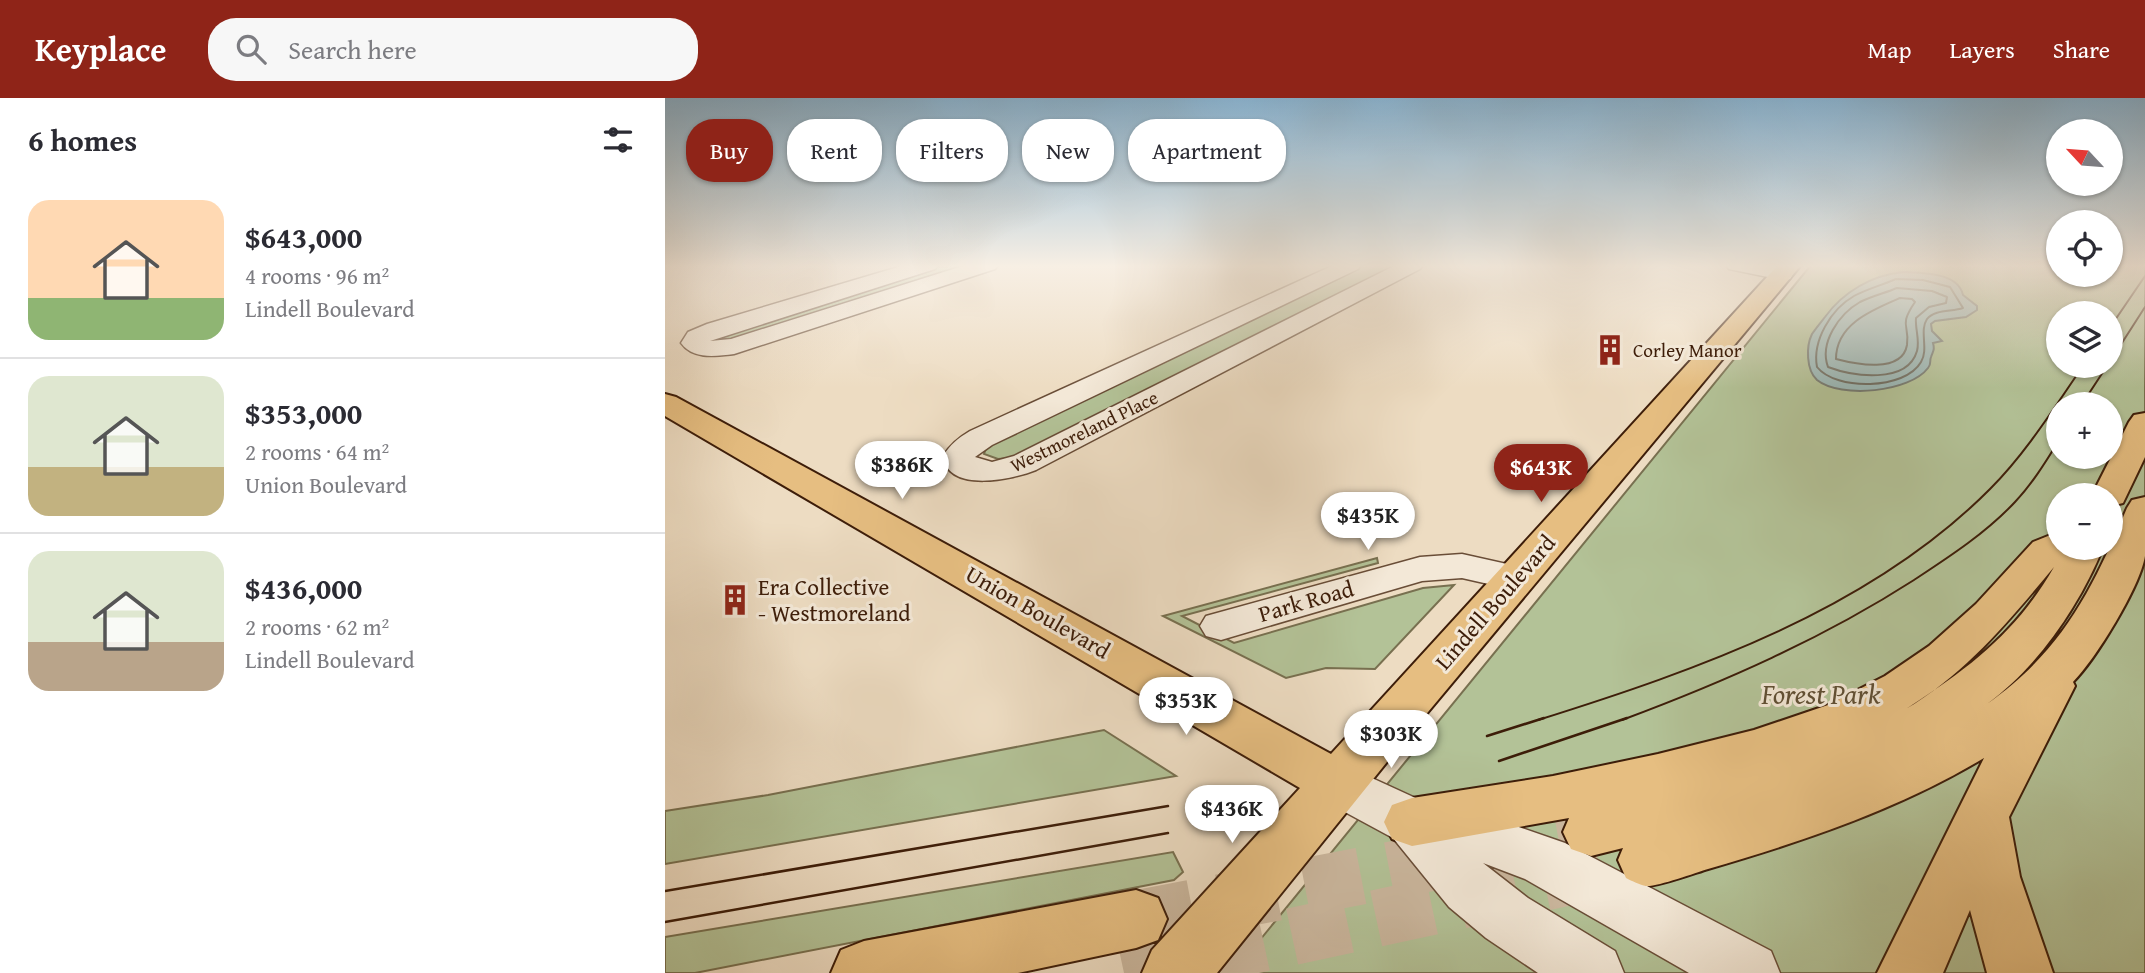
<!DOCTYPE html>
<meta charset="utf-8">
<style>
:root{--surface:#fff;--page:#f7f7f7;--text:#2b2b33;--muted:#7c7c81;--line:#e1e1e2;--accent:#8f2418}
body{margin:0;font-family:"Gentium Book Plus",serif;background:var(--page);color:var(--text);height:100vh;display:flex;flex-direction:column;font-size:26px;white-space:nowrap}
*{box-sizing:border-box;margin:0}
p{font-size:23px;color:var(--muted)}
.icon{flex:none;width:38px;height:38px;fill:none;stroke:currentColor;stroke-width:2;stroke-linecap:round;stroke-linejoin:round}
.map{position:relative;flex:1;overflow:hidden}
.panel{display:flex;flex-direction:column;background:var(--surface);width:665px}
.panel>*{flex:none}
.guide{position:absolute;left:21px;top:21px;width:665px;height:63px;display:flex;gap:14px}
.needle{width:46px;rotate:296deg}
.controls{position:absolute;left:1381px;top:21px;display:grid;gap:14px}
.controls a{display:grid;place-items:center;width:77px;height:77px;border-radius:50%;background:var(--surface);box-shadow:0 2px 5px #0004;font-size:35px}
.price{position:absolute;translate:-50% -60px;padding:0 16px;border-radius:24px;background:#fff;color:#222;font-size:23px;line-height:46px;filter:drop-shadow(0 2px 4px #0008)}
.price::after{content:'';position:absolute;left:50%;top:42px;width:21px;height:16px;margin-left:-10px;background:inherit;clip-path:polygon(0 0,100% 0,50% 100%)}
.price.current{background:var(--accent);color:#fff}
ul{padding:0;list-style:none}
li{display:flex;align-items:center;gap:21px;height:175px;padding:0 28px}
li+li{border-top:2px solid var(--line)}
li span{display:grid;place-items:center;flex:none;width:196px;height:140px;border-radius:21px;color:#555}
li>.icon{margin-inline-start:auto}
span .icon{width:84px;height:84px;fill:#fffc;stroke-width:1}
li b{font-size:30px}
h2{display:flex;justify-content:space-between;align-items:center;height:84px;padding:0 28px;font-size:30px}
.tag{padding:0 24px;border-radius:28px;background:var(--surface);box-shadow:0 2px 5px #0004;font-size:24px;line-height:63px}
.tag.current{background:var(--accent);color:#fff}
header{display:flex;align-items:center;gap:42px;box-sizing:border-box;height:98px;padding:0 35px;background:var(--accent);color:#fff}
header strong{font-size:33px}
nav{display:flex;gap:38px;margin-inline-start:auto;font-size:24px}
.search{width:490px;height:63px;background:var(--page);display:flex;align-items:center;gap:18px;box-sizing:border-box;padding:0 24px;border-radius:28px;color:var(--muted);font-size:26px}
main{display:flex;flex:1;min-height:0}
.map>svg:first-child{display:block}
.green{fill:#b3c297;stroke:#787050;stroke-width:2;fill-rule:evenodd}
.water{fill:#9bbaba;stroke:#757b73;stroke-width:2}
.lines{fill:none;stroke-linecap:round;stroke-linejoin:round}
.shore{stroke:#6c6c62;stroke-width:2}
.major-tunnel{stroke:#cab69d;stroke-width:57;stroke-dasharray:57 29;stroke-linecap:butt}
.minor-casing{stroke:#694d37;stroke-width:3}
.major-casing{stroke:#3d1d09;stroke-width:4}
.minor{fill:#f3e8d7;fill-rule:evenodd}
.major{fill:#e6be81;fill-rule:evenodd}
.tram-far1{stroke:#3d1d09;stroke-width:2}
.tram{stroke:#3d1d09;stroke-width:2.5}
.labels{text-anchor:middle;stroke-width:6;stroke-linejoin:round;paint-order:stroke}
.far-poi-label{font-size:19px;fill:#3d1d09;stroke:#f3e8d7;text-anchor:start}
.far-street-label{font-size:19px;fill:#3d1d09;stroke:#f3e8d7}
.poi-label{font-size:23px;fill:#3d1d09;stroke:#f3e8d7;text-anchor:start}
.street-label{font-size:23px;fill:#3d1d09;stroke:#f3e8d7}
.near-park-label{font-size:28px;font-style:italic;fill:#604f34;stroke:#f3e8d7}
</style>
<header>
<strong>Keyplace</strong>
<div class="search"><svg class="icon" aria-label="search" viewBox="0 0 24 24"><circle cx="10" cy="10" r="6"/><path d="M15 15l6 6"/></svg>Search here</div>
<nav><a>Map</a><a>Layers</a><a>Share</a></nav>
</header>
<main>
<section class="panel">
<h2>6 homes<svg class="icon" aria-label="filters" viewBox="0 0 24 24"><path d="M4 7h16M4 17h16"/><circle cx="9" cy="7" r="2"/><circle cx="15" cy="17" r="2"/></svg></h2>
<ul>
<li><span style="background:linear-gradient(#ffd9b3 70%,#8fb573 0)"><svg class="icon" aria-label="home" viewBox="0 0 24 24"><path d="M3 11l9-7 9 7M6 9v11h12V9"/></svg></span><div><b>$643,000</b><p>4 rooms · 96 m²</p><p>Lindell Boulevard</p></div></li>
<li><span style="background:linear-gradient(#dfe7d0 65%,#c2b280 0)"><svg class="icon" aria-label="home" viewBox="0 0 24 24"><path d="M3 11l9-7 9 7M6 9v11h12V9"/></svg></span><div><b>$353,000</b><p>2 rooms · 64 m²</p><p>Union Boulevard</p></div></li>
<li><span style="background:linear-gradient(#dfe7d0 65%,#b9a48a 0)"><svg class="icon" aria-label="home" viewBox="0 0 24 24"><path d="M3 11l9-7 9 7M6 9v11h12V9"/></svg></span><div><b>$436,000</b><p>2 rooms · 62 m²</p><p>Lindell Boulevard</p></div></li>
</ul>
</section>
<div class="map">
<svg width="1480" height="875" viewBox="0 0 1480 875">
<rect width="100%" height="100%" fill="#eddcc2"/>
<filter id="stains"><feTurbulence type="fractalNoise" baseFrequency=".00286" numOctaves="4"/><feColorMatrix values="0 0 0 0 .2 0 0 0 0 .09 0 0 0 0 .02 0 0 0 .5 -.17"/></filter>
<radialGradient id="worn" r=".72"><stop offset=".6" stop-color="#630" stop-opacity="0"/><stop offset="1" stop-color="#630" stop-opacity=".3"/></radialGradient>
<path class="green" d="M273 167H310L75 241 46 242Z
M697 167H736L346 360 333 361 319 356 321 350 335 340Z
M1146 167H1393V177H1446V167H1480V875H568ZM1393 215H1446V268H1393ZM1393 306H1446V359H1393ZM1393 397H1446V450H1393Z
M712 460 713 465 517 518 569 545 758 490 789 487 710 571 661 570 621 580 498 518Z
M439 632 511 678 0 766V713L103 697Z
M508 754 518 774 509 782 30 875H0V839Z"/>
<path class="water" d="M1238 174C1257 175 1293 174 1298 197L1312 208V212L1301 219 1270 223 1266 226 1267 233 1277 243 1268 245C1270 252 1268 253 1266 259 1264 264 1267 265 1263 270 1245 294 1176 301 1152 282 1141 272 1141 248 1147 236 1151 230 1156 224 1160 219 1178 194 1207 177 1238 174Z"/>
<g class="lines">
<path class="shore" d="M1231 181 1258 182 1285 189 1298 210C1287 214 1270 211 1262 221 1254 233 1264 251 1256 264 1240 292 1171 293 1152 269 1147 243 1166 211 1189 198 1202 191 1217 187 1231 181Z
M1232 190 1267 193 1282 199 1281 205 1264 209 1251 220C1250 231 1255 242 1252 253 1242 287 1187 278 1163 269 1154 245 1174 216 1195 204 1207 198 1220 195 1232 190Z
M1235 200 1247 201 1250 204C1233 229 1245 226 1242 247 1237 276 1190 266 1171 261 1171 226 1207 212 1235 200Z"/>
<path class="major-tunnel" d="M471 821 926 734
M459 875 982 762"/>
<defs>
<path id="minor" d="M240 167H273L270 171 45 243 66 241 301 167H333L330 171 69 256C51 258 28 262 16 245L23 234 42 226Z
M669 167H696L693 171 327 347 310 359 327 364 349 358 731 167H758L755 171 371 372C349 381 283 396 278 358 285 347 293 340 305 333Z
M1061 167H1104L1125 171 1128 176 1125 181 1117 182 1064 171Z
M797 456 864 471 870 480 864 489 850 492 797 480 757 483 556 542 541 538 535 528 541 518 755 459Z
M672 664 757 703 822 718 900 745 1106 853 1115 875H1024L860 781 818 765 863 800 950 853 959 875H873L821 840 784 809 728 740 654 700 646 685 654 670Z"/>
<path id="major" d="M1113 167H1136L738 644 552 875H477L487 852 635 690 0 318V296L11 299 666 656Z
M1480 315V359L1458 405 1446 408V397H1427L1464 324 1469 317Z
M1480 399C1480 418 1480 440 1480 458 1475 489 1430 562 1408 584L1410 588 1344 719 1355 779 1388 875H1322L1305 812 1278 875H1212L1319 660C1232 712 1139 743 1043 771 1030 775 992 789 981 788 975 787 967 783 961 780L953 762 958 750 926 758 906 751 898 734 904 720 747 748 727 741 719 724 727 707 747 700 888 678 993 656 1089 632 1163 607 1220 578 1264 548 1311 506 1368 444 1393 434V450H1438C1414 508 1374 568 1322 606 1398 552 1427 492 1462 410L1467 402ZM1389 469C1353 532 1307 568 1247 607L1241 611C1301 575 1344 523 1389 469Z
M471 792 493 800 502 821 493 842 471 850 353 875H166L176 852 199 843Z"/>
</defs>
<use href="#minor" class="minor-casing"/>
<use href="#major" class="major-casing"/>
<use href="#minor" class="minor"/>
<use href="#major" class="major"/>
<path class="tram-far1" d="M1446 228 1480 178
M1446 262 1480 209
M1417 306 1442 268
M873 622C1032 572 1205 512 1325 391 1361 355 1389 310 1418 268
M957 622C1059 584 1157 541 1249 482 1284 459 1321 435 1350 404 1367 386 1380 365 1393 344"/>
<path class="tram" d="M822 638 879 620
M834 663 962 620
M0 793 503 708
M0 824 503 735"/>
</g>
<linearGradient id="sky" x2="0" y2="1"><stop stop-color="#89b6d6"/><stop offset="0.58" stop-color="#f7efe4"/><stop offset="1" stop-color="#f7efe4" stop-opacity="0"/></linearGradient>
<rect width="1480" height="290" fill="url(#sky)"/>
<defs>
<symbol id="building-bare" viewBox="-9 -9 18 18"><path d="M-4-6H4V6H1V3H-1V6H-4ZM-2.5-4.3h1.7v1.8h-1.7ZM.8-4.3h1.7v1.8H.8ZM-2.5-1h1.7V.8h-1.7ZM.8-1h1.7V.8H.8Z" fill="#8f2418" stroke="#f3e8d7" stroke-width="2.5" paint-order="stroke"/></symbol>
</defs>
<g fill-rule="evenodd">
<use href="#building-bare" x="923" y="230" width="44" height="44"/>
<use href="#building-bare" x="48" y="480" width="44" height="44"/>
</g>
<g class="labels">
<g class="far-poi-label">
<text x="968" y="259">Corley Manor</text>
</g>
<g class="far-street-label">
<text transform="translate(419 333) rotate(-26)" y="7">Westmoreland Place</text>
</g>
<g class="poi-label">
<text x="93" y="497">Era Collective<tspan x="93" dy="26">- Westmoreland</tspan></text>
</g>
<g class="street-label">
<text transform="translate(641 503) rotate(-16)" y="8">Park Road</text>
<text transform="translate(830 504) rotate(-49)" y="8">Lindell Boulevard</text>
<text transform="translate(373 514) rotate(30)" y="8">Union Boulevard</text>
</g>
<g class="near-park-label">
<text x="1156" y="606">Forest Park</text>
</g>
</g>
<rect width="100%" height="100%" filter="url(#stains)"/>
<rect width="100%" height="100%" fill="url(#worn)"/>
</svg>
<div class="controls">
<a><svg class="needle" viewBox="-14 -14 28 28"><path d="M0-13l5 13h-10z" fill="#e53935"/><path d="M0 13l5-13h-10z" fill="#7c7c81"/></svg></a>
<a><svg class="icon" aria-label="locate" viewBox="0 0 24 24"><circle cx="12" cy="12" r="6"/><path d="M12 2v4M12 18v4M2 12h4M18 12h4"/></svg></a>
<a><svg class="icon" aria-label="layers" viewBox="0 0 24 24"><path d="M12 4l9 5-9 5-9-5zM3 14l9 5 9-5"/></svg></a>
<a>+</a>
<a>−</a>
</div>
<b class="price" style="left:237px;top:403px">$386K</b>
<b class="price current" style="left:876px;top:406px">$643K</b>
<b class="price" style="left:703px;top:454px">$435K</b>
<b class="price" style="left:521px;top:639px">$353K</b>
<b class="price" style="left:726px;top:672px">$303K</b>
<b class="price" style="left:567px;top:747px">$436K</b>
<div class="guide">
<a class="tag current">Buy</a>
<a class="tag">Rent</a>
<a class="tag">Filters</a>
<a class="tag">New</a>
<a class="tag">Apartment</a>
</div>
</div>
</main>
